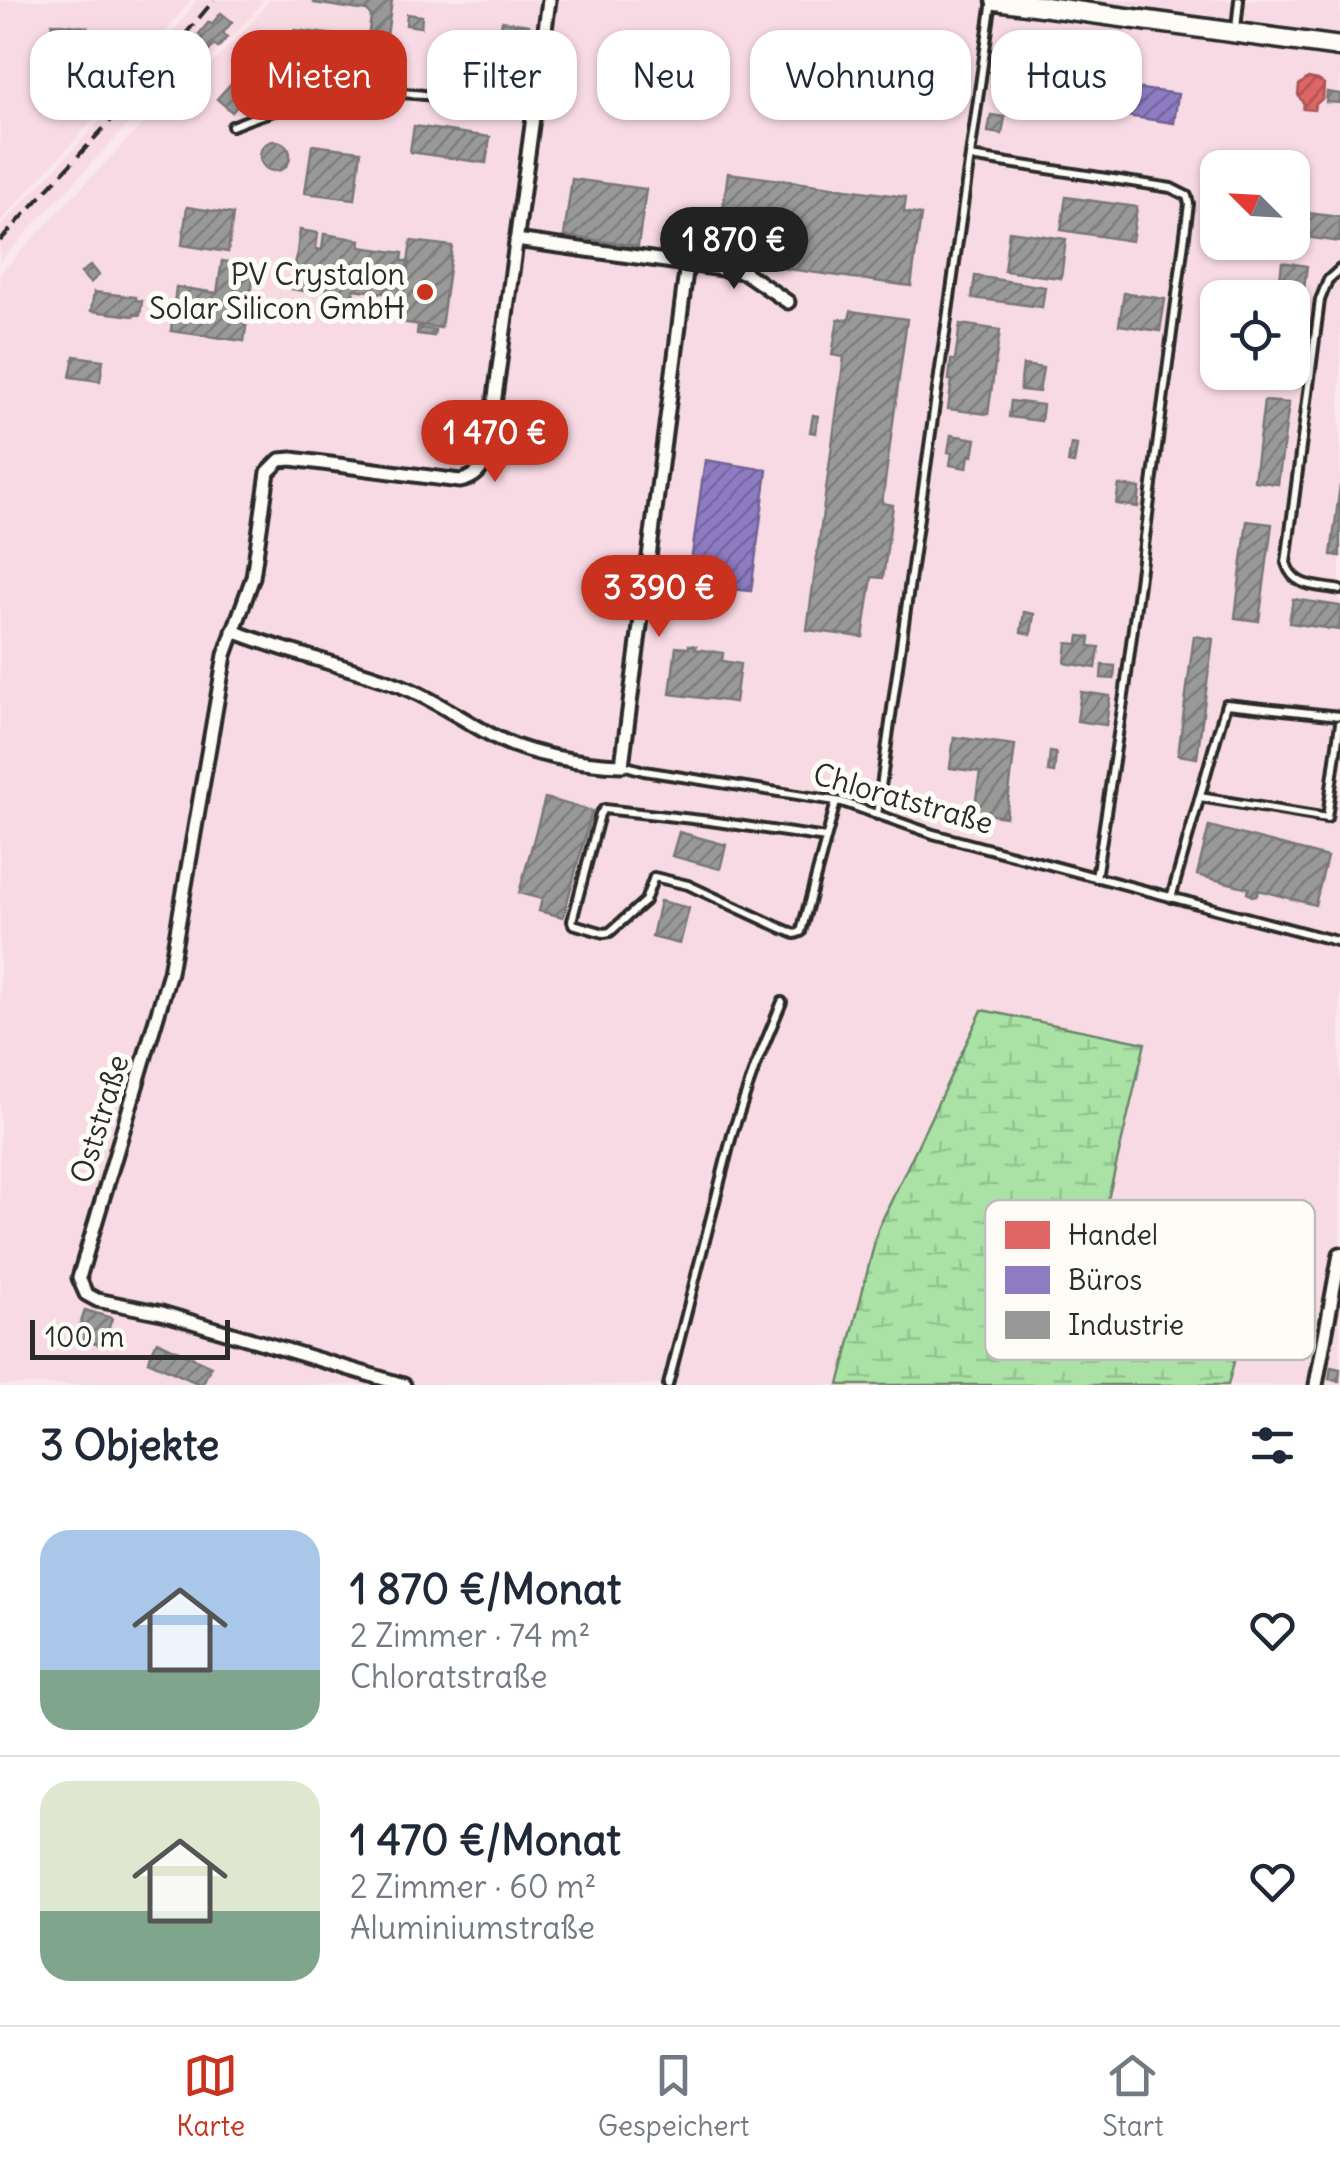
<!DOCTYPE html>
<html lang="de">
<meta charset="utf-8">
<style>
:root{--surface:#fff;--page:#f2f2f3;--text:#1f2937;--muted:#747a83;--line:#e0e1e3;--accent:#c8321e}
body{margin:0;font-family:Delius,sans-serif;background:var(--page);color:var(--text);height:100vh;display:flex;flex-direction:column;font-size:38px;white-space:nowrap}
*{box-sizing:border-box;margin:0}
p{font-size:32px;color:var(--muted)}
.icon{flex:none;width:55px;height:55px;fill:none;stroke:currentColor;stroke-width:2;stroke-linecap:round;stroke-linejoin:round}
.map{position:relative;height:1385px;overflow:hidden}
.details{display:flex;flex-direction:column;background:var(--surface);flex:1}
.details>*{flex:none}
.banner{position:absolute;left:30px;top:30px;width:1280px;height:90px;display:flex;gap:20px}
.needle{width:65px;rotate:294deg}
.controls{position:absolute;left:1200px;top:150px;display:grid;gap:20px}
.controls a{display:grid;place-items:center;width:110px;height:110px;border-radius:20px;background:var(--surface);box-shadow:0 2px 8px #0004;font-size:50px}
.scale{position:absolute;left:30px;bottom:25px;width:200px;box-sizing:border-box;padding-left:10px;border:5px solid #2b2b2b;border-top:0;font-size:28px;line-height:35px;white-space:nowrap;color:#2b2b2b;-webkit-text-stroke:8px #fdfcf7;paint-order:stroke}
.price{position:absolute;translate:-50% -85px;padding:0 22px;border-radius:35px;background:var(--accent);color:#fff;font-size:32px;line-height:65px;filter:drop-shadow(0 2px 5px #0008)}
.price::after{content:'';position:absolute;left:50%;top:60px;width:30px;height:22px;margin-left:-15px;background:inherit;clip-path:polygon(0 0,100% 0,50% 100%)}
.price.current{background:#222;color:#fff}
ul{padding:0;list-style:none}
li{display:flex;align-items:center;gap:30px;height:250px;padding:0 40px}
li+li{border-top:2px solid var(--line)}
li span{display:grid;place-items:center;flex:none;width:280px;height:200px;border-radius:30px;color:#555}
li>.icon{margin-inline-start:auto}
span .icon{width:120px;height:120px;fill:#fffc;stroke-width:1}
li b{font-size:42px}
h2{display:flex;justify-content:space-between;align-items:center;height:120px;padding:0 40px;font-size:42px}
.chip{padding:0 35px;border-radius:30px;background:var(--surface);box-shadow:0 2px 8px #0004;font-size:35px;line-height:90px}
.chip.current{background:var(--accent);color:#fff}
.tabs{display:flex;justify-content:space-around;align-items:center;height:140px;border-top:2px solid var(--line);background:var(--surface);font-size:28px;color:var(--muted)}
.tabs a{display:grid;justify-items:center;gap:5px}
.tabs .current{color:var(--accent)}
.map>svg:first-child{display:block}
.built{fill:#f8dae4;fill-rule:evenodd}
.wetland{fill:url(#wetland-marsh);stroke:#6a8668;stroke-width:2.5}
.shops{fill:url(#shops-hatch);stroke:#aa5454;stroke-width:2.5}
.offices{fill:url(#offices-hatch);stroke:#706495;stroke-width:2.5}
.industry{fill:url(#industry-hatch);stroke:#787878;stroke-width:2.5}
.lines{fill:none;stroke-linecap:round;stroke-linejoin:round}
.lane-casing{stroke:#2b2b2b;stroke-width:14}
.street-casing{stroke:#2b2b2b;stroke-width:19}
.secondary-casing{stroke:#2b2b2b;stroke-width:25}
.lane{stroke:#fdfcf7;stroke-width:6}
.street{stroke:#fdfcf7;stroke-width:11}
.secondary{stroke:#fdfcf7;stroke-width:18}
.rail{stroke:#2b2b2b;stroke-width:4;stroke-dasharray:15 8;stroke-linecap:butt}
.poi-dot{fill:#c8321e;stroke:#fdfcf7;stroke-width:4}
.labels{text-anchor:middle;stroke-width:10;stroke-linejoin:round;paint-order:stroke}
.poi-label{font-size:30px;fill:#2b2b2b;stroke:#fdfcf7;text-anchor:end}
.street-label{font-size:30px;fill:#2b2b2b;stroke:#fdfcf7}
.key{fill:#fdfcf7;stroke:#bebdba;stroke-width:2.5}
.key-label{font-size:28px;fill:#2b2b2b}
</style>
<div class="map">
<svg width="1340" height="1385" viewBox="0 0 1340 1385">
<defs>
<pattern id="wetland-marsh" width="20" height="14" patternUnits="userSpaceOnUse" patternTransform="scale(2.5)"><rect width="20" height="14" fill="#aae2a6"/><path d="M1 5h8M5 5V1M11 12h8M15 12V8" fill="none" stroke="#92c28f"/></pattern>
<pattern id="shops-hatch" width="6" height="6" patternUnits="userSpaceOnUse" patternTransform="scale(2.5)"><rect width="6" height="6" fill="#e06666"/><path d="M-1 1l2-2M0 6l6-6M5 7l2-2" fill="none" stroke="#b65454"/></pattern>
<pattern id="offices-hatch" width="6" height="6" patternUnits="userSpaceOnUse" patternTransform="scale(2.5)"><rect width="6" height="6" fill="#8e7cc3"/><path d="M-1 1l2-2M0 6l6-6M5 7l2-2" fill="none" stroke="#74669f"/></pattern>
<pattern id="industry-hatch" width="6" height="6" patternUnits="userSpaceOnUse" patternTransform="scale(2.5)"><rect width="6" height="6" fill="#999"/><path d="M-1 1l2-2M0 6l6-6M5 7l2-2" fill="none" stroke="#7d7d7d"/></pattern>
</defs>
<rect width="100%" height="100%" fill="#fae8ec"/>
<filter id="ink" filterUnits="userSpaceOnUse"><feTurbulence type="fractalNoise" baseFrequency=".01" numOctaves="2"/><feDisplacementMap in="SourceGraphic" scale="20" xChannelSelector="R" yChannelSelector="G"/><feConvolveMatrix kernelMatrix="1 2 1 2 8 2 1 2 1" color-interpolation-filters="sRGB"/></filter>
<g filter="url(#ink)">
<path class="built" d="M0 0H190L135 74 0 222Z
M197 0H263L250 18 181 90 169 81 0 261V227L141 77Z
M269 0H1340V1385H0V273L174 91 181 96 254 20ZM1218 168H1292V242H1218ZM1218 298H1292V372H1218Z"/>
<path class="wetland" d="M982 1010 1145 1043 1088 1284 1243 1327 1228 1385H839L878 1229Z"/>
<path class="shops" d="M1308 78 1318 80 1324 84 1323 98 1315 105 1314 110 1303 109 1304 104 1298 95 1299 85Z"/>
<path class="offices" d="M1090 82 1178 94 1174 123 1086 110Z
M705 460 767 470 751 591 688 584Z"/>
<path class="industry" d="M315 0H392L381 79 289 65 294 30 368 39 371 16 367 11 314 3Z
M221 13 232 22 223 33 227 37 218 48 214 45 185 81 173 72 202 37 199 34 209 22 212 24Z
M407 14 422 16 421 27 406 25Z
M502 21 529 25 520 97 435 86 438 58 493 65 496 61Z
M52 23 87 27 85 41 50 36Z
M234 80 248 94 232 112 217 99Z
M1327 92 1340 94V103L1326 102Z
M991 115 1005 117 1002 134 988 132Z
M414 126 490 137 486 163 410 152Z
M260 156a15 15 0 1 1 30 0a15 15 0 1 1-30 0Z
M312 145 361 151 355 199 305 193Z
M728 173 906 197 904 212 921 215 911 286 716 259Z
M572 179 646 189 638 246 564 236Z
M1066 197 1137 207 1132 241 1061 230Z
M187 207 233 214 228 252 182 245Z
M1292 211 1340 217V242L1292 235Z
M300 230 318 233 316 249 322 250 324 234 361 240 360 247 403 253 402 261H409L405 288 399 287 397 295 354 289 353 296 316 291 318 276 312 275 310 292 292 289Z
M1009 231 1066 239 1061 278 1004 271Z
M411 241 452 246 441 328 400 322Z
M222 261 255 266 244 341 171 331 176 287 217 293Z
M1282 262 1307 266 1296 346 1292 345V298H1278Z
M91 265 99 275 90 283 81 273Z
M975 276 1045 287 1042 307 972 298Z
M94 292 136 297V300L142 301 140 315 134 314V316L91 311Z
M1124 293 1165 299 1160 331 1119 325Z
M851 311 907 319 882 503 893 505 883 578 872 577 863 637 807 630 844 357 832 355 838 319 849 320Z
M960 324 1000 330 988 414 948 409 952 380H949L951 360H955Z
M418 325 422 326 421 328 435 330 434 336 417 334Z
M74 356 103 360 100 381 70 377Z
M1023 365 1043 368 1039 392 1020 390Z
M1011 401 1043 405 1041 421 1009 417Z
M1264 401 1289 403 1278 484 1254 481Z
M813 415 818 416 816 433 810 432Z
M951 435 976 439 973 456 969 455 967 468 950 465 952 453 948 452Z
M1071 444 1077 445 1074 464 1068 463Z
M1119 485 1140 488 1138 507 1116 504Z
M1340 486V556L1331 555Z
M1247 521 1272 524 1259 621 1235 618Z
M1293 599 1340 606V630L1289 623Z
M1024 612 1034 614 1031 634 1021 632Z
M1079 636 1090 637 1089 646 1099 647 1096 668 1065 663 1067 643 1078 644Z
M1194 636 1213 639 1197 758 1178 755Z
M689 645 696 646 695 649 723 653 722 661 740 664 735 702 670 694 676 647 689 648Z
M1102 665 1115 666 1114 679 1101 678Z
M1081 692 1110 696 1106 725 1077 721Z
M954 737 1015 745 1006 817 974 812 980 772 950 768Z
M1050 752 1056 753 1054 773 1048 772Z
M545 798 592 811 563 917 539 911 542 899 519 893Z
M1209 826 1327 857 1315 905 1258 890 1257 895 1252 896 1247 893 1249 888 1197 875Z
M679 832 726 845 720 869 672 856Z
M660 901 689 908 680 944 652 937Z
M85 1310 112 1318 103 1346 76 1338Z
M157 1341 211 1366 202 1385 148 1361Z
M1331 1367 1340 1369 1339 1381 1329 1379Z"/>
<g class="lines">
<defs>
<path id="lane" d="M1236 29 1239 0
M232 126C286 104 341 91 400 93 444 95 489 105 532 111
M970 157 1171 188 1187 196 1189 204 1125 689 1096 878
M1340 269 1328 280 1320 300 1286 563C1294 589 1317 585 1340 590
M623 765 644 771 842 802 933 834 1340 942
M1200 797 1327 818 1340 723
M877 815 992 0
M826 838 710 821 604 809 600 814 572 921 573 924 604 933 610 932 645 901 654 877 688 885 781 928 795 934 801 932 836 802
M1171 898 1226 704 1340 716
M668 1385 733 1131 755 1067 782 1002"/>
<path id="street" d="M687 264 744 272 788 302
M233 631C285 652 340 664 393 683 430 696 461 719 495 737 529 755 583 764 622 765L687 264 516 240
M404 1385 162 1313 97 1300 86 1294 79 1278 170 972 225 655 253 577 268 472 280 460 292 459 460 481C475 478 482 470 487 456L549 0
M1316 1385 1340 1254"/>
<path id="secondary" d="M996 0 1340 47"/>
</defs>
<use href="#lane" class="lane-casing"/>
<use href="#street" class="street-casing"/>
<use href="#secondary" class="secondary-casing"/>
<use href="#lane" class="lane"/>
<use href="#street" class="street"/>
<use href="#secondary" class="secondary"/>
<path class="rail" d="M0 241 136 93 214 0"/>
</g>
</g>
<circle class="poi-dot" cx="425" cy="292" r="10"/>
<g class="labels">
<g class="poi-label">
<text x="405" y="285">PV Crystalon<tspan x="405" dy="34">Solar Silicon GmbH</tspan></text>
</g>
<g class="street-label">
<text transform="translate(903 799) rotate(16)" y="10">Chloratstraße</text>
<text transform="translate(100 1119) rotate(-73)" y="10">Oststraße</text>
</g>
</g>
<rect x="985" y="1200" width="330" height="160" rx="15" class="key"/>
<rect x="1005" y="1221" width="45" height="28" fill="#e06666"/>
<rect x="1005" y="1266" width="45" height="28" fill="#8e7cc3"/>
<rect x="1005" y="1311" width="45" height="28" fill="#999"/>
<g class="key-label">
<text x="1068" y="1245">Handel</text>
<text x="1068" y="1290">Büros</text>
<text x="1068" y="1335">Industrie</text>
</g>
</svg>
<div class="controls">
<a><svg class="needle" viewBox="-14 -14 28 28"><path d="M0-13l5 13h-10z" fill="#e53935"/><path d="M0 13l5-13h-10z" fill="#747a83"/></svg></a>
<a><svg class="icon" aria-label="locate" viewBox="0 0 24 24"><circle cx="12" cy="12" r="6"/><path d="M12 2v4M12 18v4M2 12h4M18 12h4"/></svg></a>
</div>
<div class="scale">100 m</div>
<b class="price current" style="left:734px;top:292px">1 870 €</b>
<b class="price" style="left:495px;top:485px">1 470 €</b>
<b class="price" style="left:659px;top:640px">3 390 €</b>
<div class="banner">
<a class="chip">Kaufen</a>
<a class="chip current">Mieten</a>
<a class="chip">Filter</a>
<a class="chip">Neu</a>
<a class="chip">Wohnung</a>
<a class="chip">Haus</a>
</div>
</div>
<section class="details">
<h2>3 Objekte<svg class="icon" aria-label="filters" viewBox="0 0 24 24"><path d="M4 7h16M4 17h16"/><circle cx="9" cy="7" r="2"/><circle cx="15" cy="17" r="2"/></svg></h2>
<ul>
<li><span style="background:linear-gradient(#a9c7e8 70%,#7fa58c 0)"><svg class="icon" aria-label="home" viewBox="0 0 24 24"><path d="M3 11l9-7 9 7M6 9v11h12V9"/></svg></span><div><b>1 870 €/Monat</b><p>2 Zimmer · 74 m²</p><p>Chloratstraße</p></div><svg class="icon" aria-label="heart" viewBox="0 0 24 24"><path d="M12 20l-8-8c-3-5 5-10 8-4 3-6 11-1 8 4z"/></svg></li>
<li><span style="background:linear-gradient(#dfe7d0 65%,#7fa58c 0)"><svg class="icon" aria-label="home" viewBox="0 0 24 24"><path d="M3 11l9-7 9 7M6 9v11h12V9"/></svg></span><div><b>1 470 €/Monat</b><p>2 Zimmer · 60 m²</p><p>Aluminiumstraße</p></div><svg class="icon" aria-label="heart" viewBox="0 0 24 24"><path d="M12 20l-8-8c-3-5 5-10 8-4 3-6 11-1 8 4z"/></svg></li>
</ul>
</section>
<nav class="tabs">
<a class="current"><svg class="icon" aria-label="map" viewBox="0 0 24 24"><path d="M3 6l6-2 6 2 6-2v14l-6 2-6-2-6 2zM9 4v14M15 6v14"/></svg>Karte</a>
<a><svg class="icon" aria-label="saved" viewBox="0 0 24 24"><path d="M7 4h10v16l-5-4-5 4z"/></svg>Gespeichert</a>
<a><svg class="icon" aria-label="home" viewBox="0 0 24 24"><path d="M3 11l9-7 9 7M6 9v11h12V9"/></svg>Start</a>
</nav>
